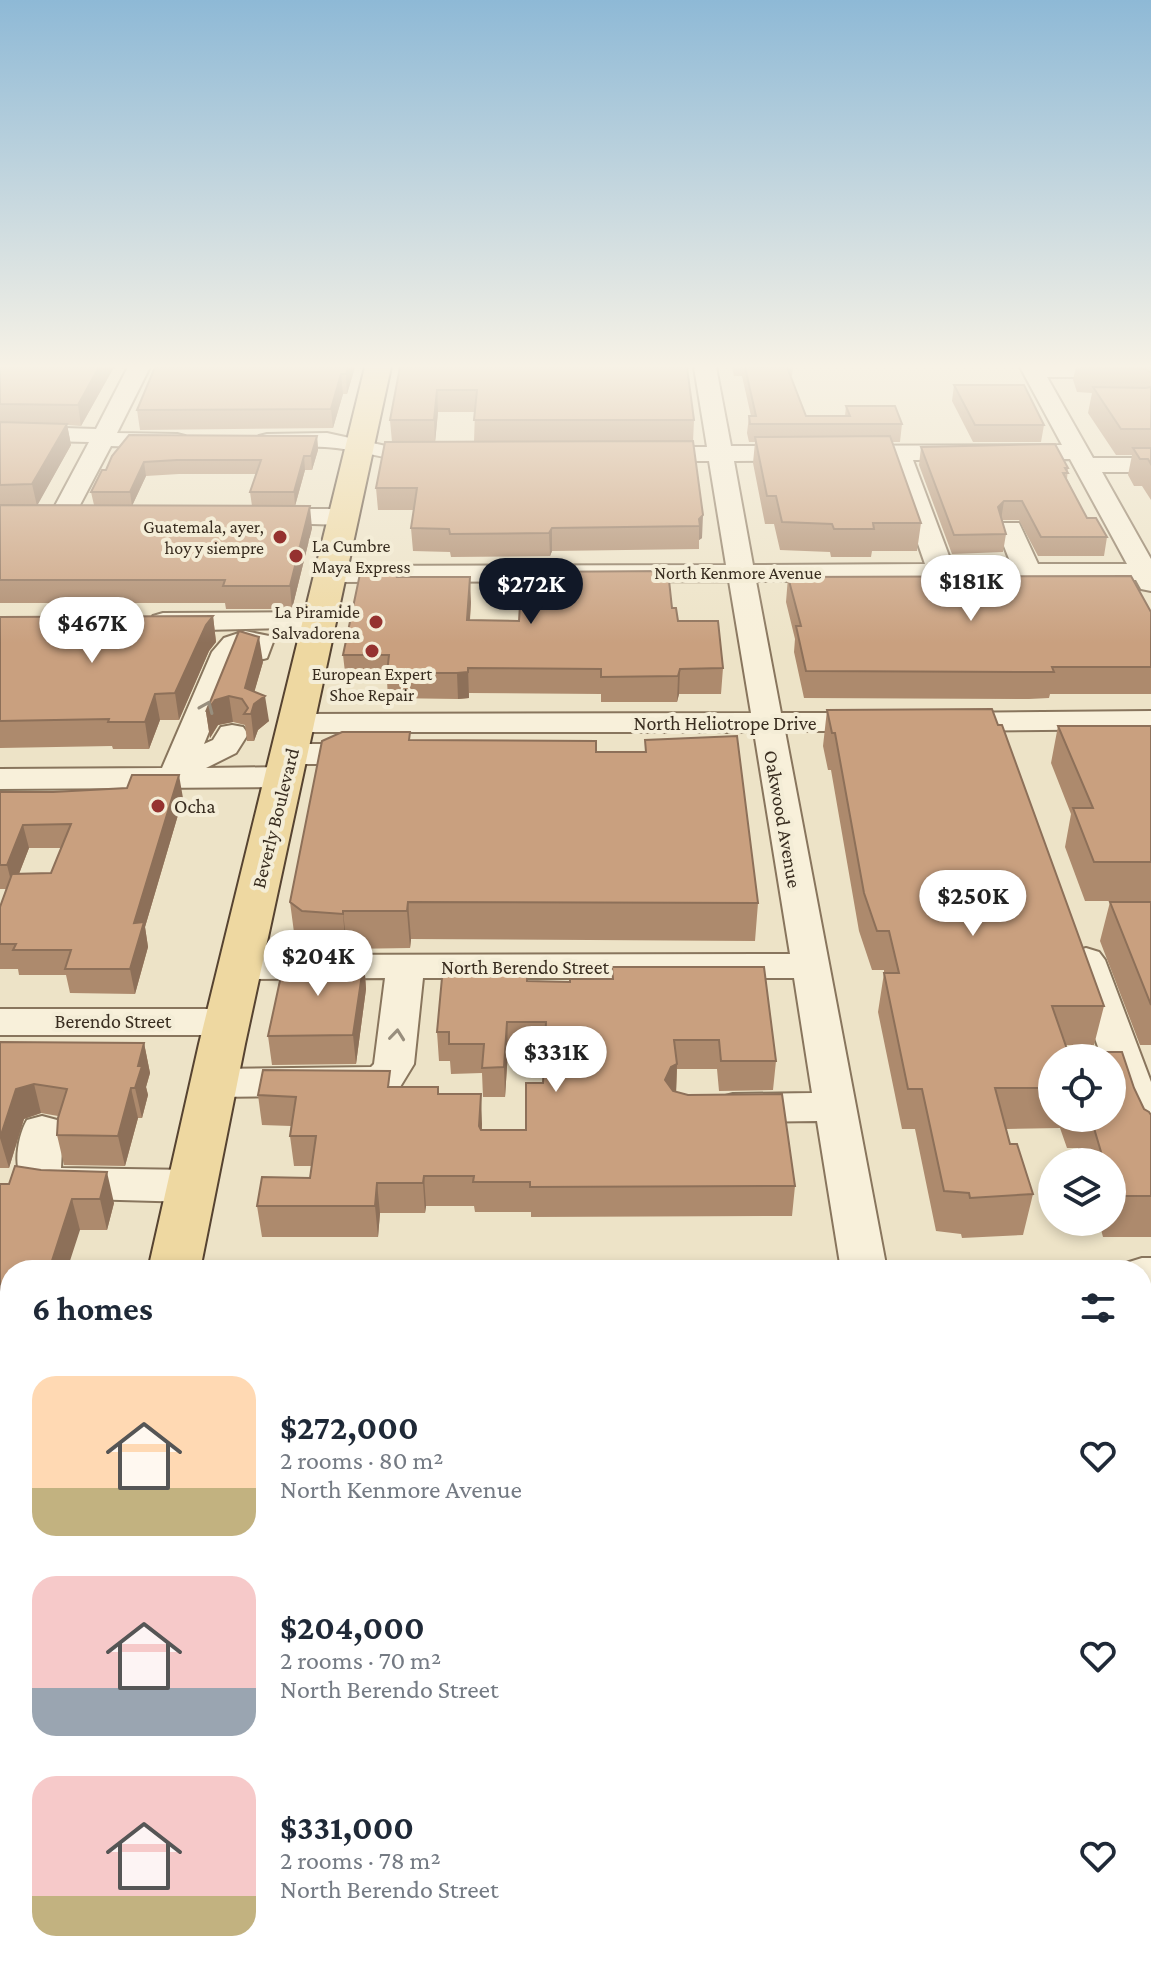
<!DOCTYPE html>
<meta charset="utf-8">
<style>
:root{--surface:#fff;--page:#f6f6f7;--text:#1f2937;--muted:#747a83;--accent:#111827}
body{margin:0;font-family:"Crimson Pro",serif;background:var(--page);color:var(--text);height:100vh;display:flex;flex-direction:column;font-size:30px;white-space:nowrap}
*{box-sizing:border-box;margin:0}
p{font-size:26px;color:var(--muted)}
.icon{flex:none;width:44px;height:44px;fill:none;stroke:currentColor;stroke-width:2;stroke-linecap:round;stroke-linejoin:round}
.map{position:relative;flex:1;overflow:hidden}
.sheet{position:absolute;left:0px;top:1260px;width:1152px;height:712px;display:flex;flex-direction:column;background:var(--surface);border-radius:32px 32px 0 0;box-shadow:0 4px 12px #0003}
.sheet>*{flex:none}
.buttons{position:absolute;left:1038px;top:1044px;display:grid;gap:16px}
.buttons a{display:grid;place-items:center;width:88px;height:88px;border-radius:50%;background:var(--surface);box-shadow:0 4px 12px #0003;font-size:40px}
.price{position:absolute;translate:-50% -68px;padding:0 18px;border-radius:28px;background:#fff;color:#222;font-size:26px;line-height:52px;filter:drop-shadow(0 2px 4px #0008)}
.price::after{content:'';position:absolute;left:50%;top:48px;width:24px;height:18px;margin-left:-12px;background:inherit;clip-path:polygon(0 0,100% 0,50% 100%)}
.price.on{background:var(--accent);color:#fff}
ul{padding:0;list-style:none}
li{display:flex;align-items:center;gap:24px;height:200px;padding:0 32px}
li span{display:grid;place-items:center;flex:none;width:224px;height:160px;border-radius:24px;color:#555}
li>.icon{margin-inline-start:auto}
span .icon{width:96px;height:96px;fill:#fffc;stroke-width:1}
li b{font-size:34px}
h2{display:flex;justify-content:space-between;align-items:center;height:96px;padding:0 32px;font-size:34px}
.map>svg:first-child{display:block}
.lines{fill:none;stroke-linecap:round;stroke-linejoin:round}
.minor-casing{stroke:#88755d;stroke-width:4}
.major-casing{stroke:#564331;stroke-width:4}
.highway-casing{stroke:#564331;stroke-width:4}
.minor{fill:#f8f0da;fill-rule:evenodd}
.major{fill:#eed8a1;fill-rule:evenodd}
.highway{fill:#d8a55c;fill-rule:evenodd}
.wall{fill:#ad8a6d;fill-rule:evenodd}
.shaded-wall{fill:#8d7059}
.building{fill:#c9a07f;stroke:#8d7059;stroke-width:2}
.oneway{stroke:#988e7d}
.poi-dot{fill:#95322f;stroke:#f4edd7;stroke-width:3}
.labels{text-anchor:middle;stroke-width:8;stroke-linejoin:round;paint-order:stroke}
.far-poi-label{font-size:18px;fill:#392d20;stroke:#f4edd7;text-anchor:end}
.far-street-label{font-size:18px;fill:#392d20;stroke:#f4edd7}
.street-label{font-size:20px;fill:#392d20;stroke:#f4edd7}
.poi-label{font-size:20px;fill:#392d20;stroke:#f4edd7;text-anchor:start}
</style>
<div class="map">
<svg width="1151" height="1972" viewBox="0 0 1151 1972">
<rect width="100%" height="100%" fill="#ede3c7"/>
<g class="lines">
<defs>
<path id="minor" d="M128 367H150L117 433 177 434 185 436 189 441 185 446 177 448 111 446 71 522H53L49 517 89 442 0 440V426L96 429Z
M694 367H716L731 446 1062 445 1020 367H1151V377H1047L1093 458H1151V472H1102L1151 559V591L1141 589 1136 580 756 581 781 713H876L887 715 892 722 887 729 876 731H785L887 1270H841L817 1121 733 1122 718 1118 712 1108 718 1098 733 1094 812 1093 794 978H423L414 1064 400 1087 371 1095 212 1097 198 1093 192 1083 198 1073 212 1069 371 1067 374 1064 385 978 240 979 227 975 221 967 227 959 240 955 790 954 754 732H298L287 730 282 723 287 716 298 714 751 713 729 581 331 582 321 580 317 574 321 568 331 566 726 565 709 461H645L637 459 633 454 637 449 645 447H707ZM1070 459 1127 564H1038L1019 523H1001L997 528 1011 564H952L913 460ZM889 460 925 564 753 565 734 461Z
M327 433 386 446 444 448 448 453 444 458C403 468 365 449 325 447 306 446 286 448 267 448L259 446 255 441 259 436 267 434Z
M259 509H345L354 512 358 517 354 522 345 525 250 522 246 517 250 512Z
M321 612 331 615 335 621 331 627 163 631 153 628 149 622 153 616 163 613Z
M245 631 269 636 273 642 267 658C254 662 249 657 241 652L204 744 213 740 221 727 232 725 243 727 248 734 236 753 206 768 285 767 296 770 301 777 296 784 285 787 0 789V769L162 768 212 652 224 638Z
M1151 711V729L945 731 934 729 929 722 934 715 945 713Z
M291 744H372L383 747 388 754 383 761 372 764H291L280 761 275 754 280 747Z
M1086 948 1099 952 1105 960 1151 1082V1153L1136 1148C1120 1121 1112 1090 1112 1058H1102L1067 960 1073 952Z
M0 1009H226L240 1013 245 1022 240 1031 226 1035H0Z
M42 1116 57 1120 63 1130 61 1168 191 1170 206 1175 213 1186 206 1197 191 1202 49 1198C41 1196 32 1194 26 1188 12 1171 17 1137 27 1120Z
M1142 1258H1151V1292H1142V1270H1122L1126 1263Z
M0 1348H10V1386H0Z
M0 1535H10V1581H0Z
M0 1592H10V1642H0Z
M319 1962H383L382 1972H318Z"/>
<path id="major" d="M365 367H391L245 1044 200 1270H148L199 1044Z
M1142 1924H1151V1972H1110L1106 1962H1142Z
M10 1931V1962H61L59 1972H0V1935Z"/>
<path id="highway" d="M959 1962H1033L1036 1972H962Z"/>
</defs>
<use href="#minor" class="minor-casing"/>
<use href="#major" class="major-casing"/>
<use href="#highway" class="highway-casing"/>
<use href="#minor" class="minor"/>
<use href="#major" class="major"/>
<use href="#highway" class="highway"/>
</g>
<path class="wall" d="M0 367H114L81 426 67 425 71 445 37 505H94L91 492 106 470 112 456 317 436 318 450 312 470H305L295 506 312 528 292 609H226L225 603H0ZM179 474H256L250 492 252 506H132L146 476Z
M155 367H355L347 394H343L333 428 140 430 137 410Z
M400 367 694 420 693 442 702 538 699 540V549L552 551 550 556 451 557 450 552 413 551 411 528 414 510H378L376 488 392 442 390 420ZM438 412H475L474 442H435Z
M732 367H793L792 376H790L806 416H845L846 406 902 424 900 442H892L921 523 917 551H872L871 557H831L830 552 780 550 774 524H765L753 463 755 442H749L747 433 749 416H751L742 376H734Z
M1076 367H1151V500L1142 486H1134L1128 475 1132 455H1116L1088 413 1092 393 1077 392 1073 380Z
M954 385 1044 425 1041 442H973L952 401Z
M921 447 1068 468 1067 479 1087 518 1107 537 1104 556H1038L1019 520H1002L1006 534 1003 552 952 554 919 465Z
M400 577 471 602 470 620 519 621 672 608 678 621 723 668 721 694H679L677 702H601V694L469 693V698L458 699 388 698 387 681H346L343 655Z
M788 577 1151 612V694H1050L1049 698 1029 699 804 698 794 652 795 639 786 602Z
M213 616 216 642 209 651 179 720H160L149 749H113L112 746 0 748V617Z
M263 662 254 692 269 721 258 730 254 741H247L245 725 233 722 218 725 210 738 206 712Z
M827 710 1104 1006 1094 1045H1066L1068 1052 1134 1088 1144 1109 1151 1115V1237H1103L1099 1222H1112V1162H1082L1078 1148H1067L1060 1128 1006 1129 1010 1144 1033 1194 1023 1235 962 1238 961 1234 936 1231 915 1129H902L878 1012 884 973V970H872L859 931 831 770H828L823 746ZM1052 1058 1112 1118H1052Z
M1058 726H1151V901H1085L1065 847 1071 814 1051 763Z
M411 740 596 752H645V740L758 903 755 941 411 939 410 948 347 949 346 952 307 949 295 940 290 902Z
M0 792 183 798 145 927 148 947 135 994 70 993 66 975H19L18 969H0V907L6 889H0ZM29 848H61L51 873 19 874Z
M1110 902H1151V1045H1140L1100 941Z
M342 961H364L366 989 356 1064 272 1065 268 1036Z
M482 973 528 981 570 982 776 1061 773 1090 719 1091 717 1069H677L676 1092 795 1186 792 1216 531 1217V1212H475L474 1206H426L425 1213H380L378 1237H262L257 1206 310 1178 312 1166H294L290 1136 291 1126 262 1125 258 1095 392 1087H438L439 1094 482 1124V1130H526L543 1083 545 1051H508L505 1097H483L482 1073 451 1074 450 1061H439L437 1032Z
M0 1042 144 1043 150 1073 146 1087 148 1095 142 1118H138L125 1166 64 1165 57 1135 58 1116 41 1113 24 1119 9 1168H0Z
M15 1166 114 1203 107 1230H80L10 1270V1328H0V1184H9Z
M1142 1300H1151V1852H1142Z
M0 1389H10V1533L0 1532Z"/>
<path class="shaded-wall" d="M99 367H114L81 426 78 405Z
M348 367H355L347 394 346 374Z
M341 374 343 394 333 428 331 409Z
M437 390 438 412 435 443 434 420Z
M67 424 71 445 37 506 32 484Z
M317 436 318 450 312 470 311 456Z
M304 456 305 470 295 506 294 492Z
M144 462 146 476 132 506 130 492Z
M1004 501 1001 520 998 507Z
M310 506 312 528 292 609 290 586Z
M703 515 702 538 699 540V519Z
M552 528V551L550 556 549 533Z
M470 577 471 602 468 645 467 620Z
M213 616 216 642 209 651 179 720 175 693 206 625Z
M259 637 263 662 248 714 245 688Z
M468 668 469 698 458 699 457 673Z
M680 669 679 694 677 702 678 676Z
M155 694 160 720 149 749 145 722Z
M229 696 233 722 218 725 210 738 206 712 215 700Z
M265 696 269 721 258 730 254 741 251 714 254 704Z
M179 775 183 798 145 927 148 947 135 994 130 969 134 923Z
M23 825 29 848 13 889 7 865Z
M408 902 411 939 410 948 407 911Z
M343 911 347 949 346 952 343 914Z
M364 961 366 989 356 1064 353 1035Z
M507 1022 508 1051 505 1097 504 1067Z
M144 1043 150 1073 146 1087 148 1095 142 1118 135 1088 138 1066Z
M677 1064 676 1094 669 1096 665 1080 671 1067Z
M34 1084 41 1113 24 1119 9 1168 0 1138 16 1089Z
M131 1088 138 1118 125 1166 118 1136Z
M481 1094 482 1124 480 1156 479 1126Z
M107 1172 114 1203 107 1230 100 1199Z
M424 1176 426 1206 425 1213 423 1183Z
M377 1183 380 1213 378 1237 375 1206Z
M72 1199 80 1230 67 1270H49Z
M10 1663V1720L0 1759V1701Z"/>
<path class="building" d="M0 367H99L78 405 0 404Z
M155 367H348L346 374H341L331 409 137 410Z
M400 367H687L694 420H474L477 390H437L434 420H390Z
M745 367H787L806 416H850L846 406H895L902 424H750L749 416H756Z
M1081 367H1151V373L1145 369Z
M954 385H1024L1044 425H975Z
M1093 387 1146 388 1151 387V429H1121Z
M0 422 67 424 32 484 0 485Z
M129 435 317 436 311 456H304L294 492H250L261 460H177L144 462 130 492H91L102 470H106L112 456Z
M890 436 921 523H873L874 529H834L832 524 782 522 776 496H767L755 437Z
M693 441 703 515 699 519 700 526 552 528 549 533 450 534 449 529 411 528 417 488H376L385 442Z
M1055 444 1068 468H1065L1068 473H1063L1087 518H1096L1107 537H1041L1022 501H1004L998 507 1006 534 954 535 921 447Z
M1133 448H1151V464L1148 459H1140Z
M0 505 310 506 290 586H223L225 580H0Z
M367 567H399L397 577H470L467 620 519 621 522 572 668 571 672 608H676L678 621H718L723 668 680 669 678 676 601 677V669L468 668V672L457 673H387L389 655H343L361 569Z
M1131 576 1151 612V667H1052L1054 672H1034L806 671 796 626H801L788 577Z
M213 616 206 625 175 693 155 694 145 722H108L109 719 0 721V617Z
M239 631 259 637 245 688 265 696 254 704 251 714H244L248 708 242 699 229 696 215 700 206 712Z
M992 709 998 725H1002L1104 1006H1052L1068 1052H1122L1134 1088 1144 1109 1149 1112 1151 1115V1196H1114L1112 1189V1162H1104L1091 1118H1112V1058H1052V1088H995L1010 1144H1017L1033 1194 970 1198 969 1193 944 1191 922 1089H908L884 973H899L889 931H877L864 893 835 733H832L827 710Z
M1058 726H1151V862H1094L1073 808H1093Z
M342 732H410L409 740 596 741V752H646L645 740 737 736 758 903 408 902 407 911H343V914L302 911 290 902 322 741Z
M132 775H179L134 923 144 922 130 969H65L71 950H13L16 944H0V907L12 874 51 873 71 824 23 825 7 865H0V792H53L127 788Z
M1110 902H1151V1005Z
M323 953H341L340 961H364L353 1035 268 1036 284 962 321 961Z
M443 967H481V973L527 974V981L570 982V979H613L612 967H764L776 1061H721L719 1040H674L677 1064 671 1067 665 1080 673 1091 688 1095 782 1094 795 1186 530 1187V1182H473L474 1176H424L423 1183H377L375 1206H257L262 1177 310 1178 316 1136H290L296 1097 258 1095 263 1070 390 1071 388 1087H438V1094H481L479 1126 481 1130H526V1083H543L546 1022H507L504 1067 482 1068 484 1044H449V1032H437Z
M0 1042 144 1043 138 1066H142L135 1088H131L118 1136 57 1135 58 1118 67 1089 34 1084 16 1089 0 1138Z
M15 1166 41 1170 107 1172 100 1199H72L49 1270H10V1297H0V1184H9Z
M1142 1300H1151V1825H1142Z
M0 1389H10V1518H5L4 1509H0Z
M4 1607H10V1663L0 1701V1621L1 1622Z"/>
<defs><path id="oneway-chevron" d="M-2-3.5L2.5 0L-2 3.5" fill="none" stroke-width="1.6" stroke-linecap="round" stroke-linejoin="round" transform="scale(2)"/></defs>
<g class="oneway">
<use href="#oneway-chevron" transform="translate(207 707) rotate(-67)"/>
<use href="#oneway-chevron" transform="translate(397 1035) rotate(-84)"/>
</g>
<linearGradient id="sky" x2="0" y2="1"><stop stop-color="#8eb9d6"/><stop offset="0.57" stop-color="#f7f2e6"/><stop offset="1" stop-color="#f7f2e6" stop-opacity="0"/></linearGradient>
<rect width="1151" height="643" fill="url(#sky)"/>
<g class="poi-dot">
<circle cx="280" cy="537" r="8"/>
<circle cx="296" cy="556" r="8"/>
<circle cx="376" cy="622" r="8"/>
<circle cx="372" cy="651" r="8"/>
<circle cx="158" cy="806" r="8"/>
</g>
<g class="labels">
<g class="far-poi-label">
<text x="264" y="533">Guatemala, ayer,<tspan x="264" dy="21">hoy y siempre</tspan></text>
<text x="312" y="552" text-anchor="start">La Cumbre<tspan x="312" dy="21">Maya Express</tspan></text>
<text x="360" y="618">La Piramide<tspan x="360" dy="21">Salvadorena</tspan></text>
<text x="372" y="680" text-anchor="middle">European Expert<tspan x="372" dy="21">Shoe Repair</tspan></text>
</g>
<g class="far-street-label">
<text x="738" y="579">North Kenmore Avenue</text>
</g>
<g class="street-label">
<text x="725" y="730">North Heliotrope Drive</text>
<text transform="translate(275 818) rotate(-76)" y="7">Beverly Boulevard</text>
<text transform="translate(783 819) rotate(80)" y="7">Oakwood Avenue</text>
<text x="525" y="974">North Berendo Street</text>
<text x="113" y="1028">Berendo Street</text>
</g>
<g class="poi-label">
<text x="174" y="813">Ocha</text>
</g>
</g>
</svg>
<div class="buttons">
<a><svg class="icon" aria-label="locate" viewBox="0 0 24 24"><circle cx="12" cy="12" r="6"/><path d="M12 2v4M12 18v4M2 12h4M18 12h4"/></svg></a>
<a><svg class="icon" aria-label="layers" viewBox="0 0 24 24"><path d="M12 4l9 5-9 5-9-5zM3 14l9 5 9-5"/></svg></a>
</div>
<b class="price" style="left:971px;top:623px">$181K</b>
<b class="price on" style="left:531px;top:626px">$272K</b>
<b class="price" style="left:92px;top:665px">$467K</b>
<b class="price" style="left:973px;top:938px">$250K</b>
<b class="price" style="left:318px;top:998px">$204K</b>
<b class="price" style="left:556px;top:1094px">$331K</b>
<section class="sheet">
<h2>6 homes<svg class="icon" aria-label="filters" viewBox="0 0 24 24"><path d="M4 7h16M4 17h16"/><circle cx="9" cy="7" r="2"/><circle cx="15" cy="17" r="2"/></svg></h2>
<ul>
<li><span style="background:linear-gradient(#ffd9b3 70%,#c2b280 0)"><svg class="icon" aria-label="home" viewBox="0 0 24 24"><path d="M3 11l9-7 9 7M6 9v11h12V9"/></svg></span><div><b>$272,000</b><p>2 rooms · 80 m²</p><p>North Kenmore Avenue</p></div><svg class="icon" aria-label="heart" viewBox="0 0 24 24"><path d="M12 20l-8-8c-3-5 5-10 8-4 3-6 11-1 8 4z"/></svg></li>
<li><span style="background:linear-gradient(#f6c9c9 70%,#9aa5b1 0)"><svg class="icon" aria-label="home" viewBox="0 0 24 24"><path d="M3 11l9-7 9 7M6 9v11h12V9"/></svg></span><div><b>$204,000</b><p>2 rooms · 70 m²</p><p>North Berendo Street</p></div><svg class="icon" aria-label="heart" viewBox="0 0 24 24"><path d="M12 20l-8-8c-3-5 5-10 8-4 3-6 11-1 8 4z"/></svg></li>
<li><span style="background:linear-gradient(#f6c9c9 75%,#c2b280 0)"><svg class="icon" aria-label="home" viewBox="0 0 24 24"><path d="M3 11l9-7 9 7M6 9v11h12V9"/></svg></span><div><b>$331,000</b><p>2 rooms · 78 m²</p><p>North Berendo Street</p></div><svg class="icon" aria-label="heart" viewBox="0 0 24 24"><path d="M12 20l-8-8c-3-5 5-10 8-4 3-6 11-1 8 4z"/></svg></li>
</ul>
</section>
</div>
